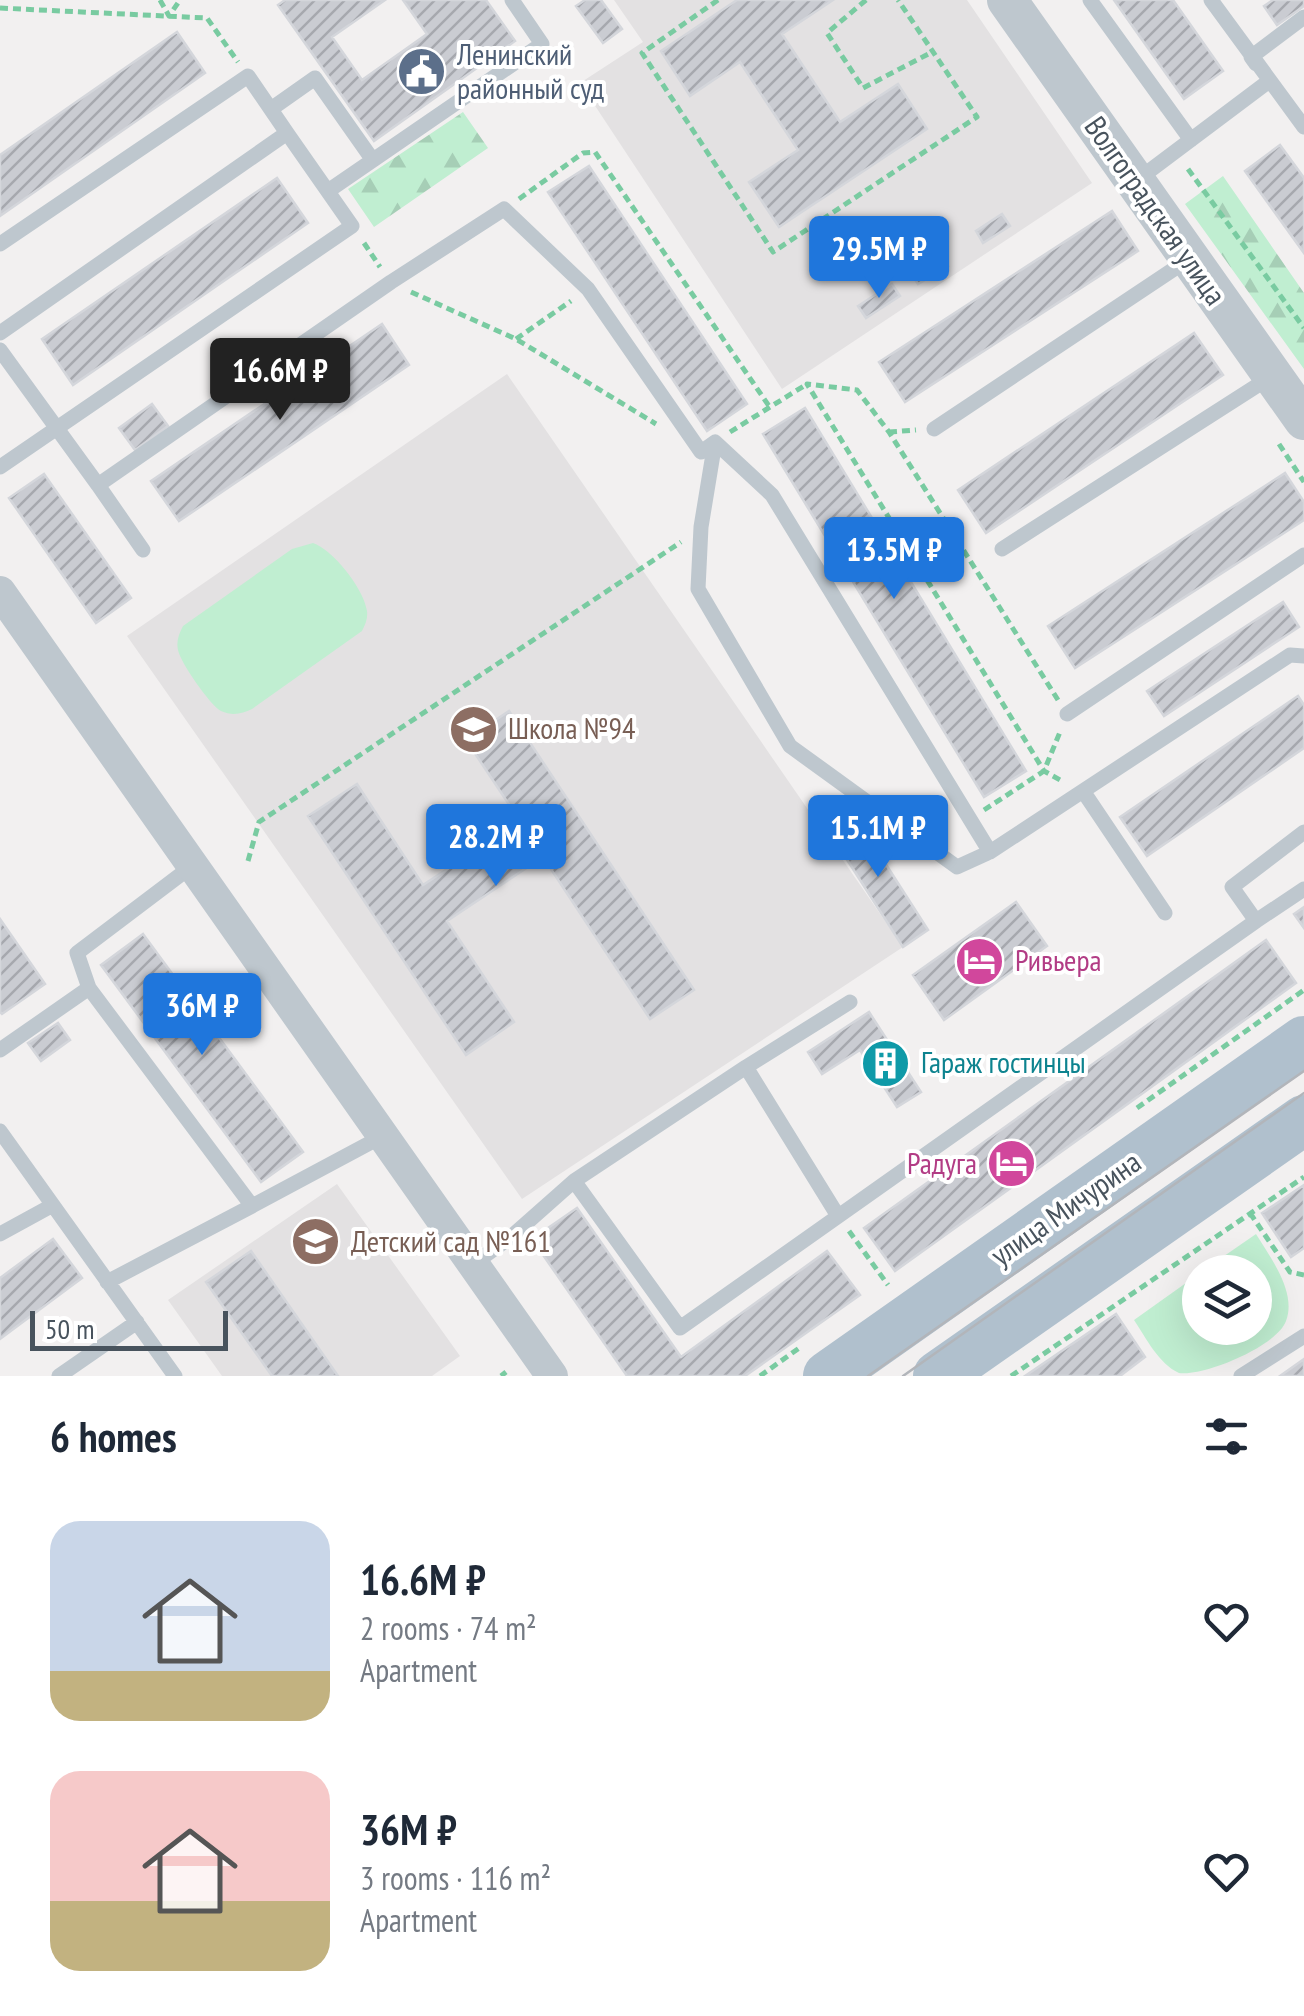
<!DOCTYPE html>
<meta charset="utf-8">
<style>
:root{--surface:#fff;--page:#f2f2f3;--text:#1f2937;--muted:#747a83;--accent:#1f76dc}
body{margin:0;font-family:"PT Sans Narrow",sans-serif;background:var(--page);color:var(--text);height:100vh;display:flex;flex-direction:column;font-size:38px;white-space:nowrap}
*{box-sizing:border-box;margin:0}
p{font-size:32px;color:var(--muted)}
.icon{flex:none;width:55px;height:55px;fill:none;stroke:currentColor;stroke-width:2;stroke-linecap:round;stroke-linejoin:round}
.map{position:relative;height:1376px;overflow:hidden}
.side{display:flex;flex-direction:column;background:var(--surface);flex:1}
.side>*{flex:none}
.controls{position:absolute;left:1182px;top:1255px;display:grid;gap:20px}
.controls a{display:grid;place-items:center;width:90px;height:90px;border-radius:50%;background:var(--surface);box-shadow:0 10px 40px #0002;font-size:50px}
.scale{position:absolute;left:30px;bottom:25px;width:198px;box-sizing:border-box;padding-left:10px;border:5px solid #48535d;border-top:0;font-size:28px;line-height:35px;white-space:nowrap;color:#48535d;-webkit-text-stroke:8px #fff;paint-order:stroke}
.price{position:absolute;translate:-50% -85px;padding:0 22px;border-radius:10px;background:var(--accent);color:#fff;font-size:32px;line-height:65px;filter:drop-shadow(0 2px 5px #0008)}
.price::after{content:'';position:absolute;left:50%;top:60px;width:30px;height:22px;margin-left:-15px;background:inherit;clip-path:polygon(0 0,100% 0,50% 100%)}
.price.selected{background:#222;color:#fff}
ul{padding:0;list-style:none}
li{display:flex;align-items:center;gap:30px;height:250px;padding:0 50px}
li span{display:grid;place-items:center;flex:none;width:280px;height:200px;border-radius:30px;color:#555}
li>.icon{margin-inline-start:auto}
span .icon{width:120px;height:120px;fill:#fffc;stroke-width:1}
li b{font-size:42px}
h2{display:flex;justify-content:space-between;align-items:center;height:120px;padding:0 50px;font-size:42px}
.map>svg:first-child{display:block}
.education{fill:#e3e1e2}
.green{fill:#c0eed1}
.forest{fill:url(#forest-firs)}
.building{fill:url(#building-hatch);stroke:#d4d6db;stroke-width:2.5}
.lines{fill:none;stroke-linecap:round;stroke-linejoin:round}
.path{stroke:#79cba1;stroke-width:5;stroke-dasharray:8 5;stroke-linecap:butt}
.service{stroke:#bec7ce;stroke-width:15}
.minor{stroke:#bec7ce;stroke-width:32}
.tertiary{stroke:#bec7ce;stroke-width:40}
.primary{stroke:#b0c0cd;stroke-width:50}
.tram{stroke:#b2b5ba;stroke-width:2.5}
.labels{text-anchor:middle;stroke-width:8;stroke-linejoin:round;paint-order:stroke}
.service-label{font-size:30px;fill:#4e5e75;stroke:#fff;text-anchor:start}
.street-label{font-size:30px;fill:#48535d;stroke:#fff}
.education-label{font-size:30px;fill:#785e54;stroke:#fff;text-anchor:start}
.hotel-label{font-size:30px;fill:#b23c85;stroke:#fff;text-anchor:start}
.culture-label{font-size:30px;fill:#0d838f;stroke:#fff;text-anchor:start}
</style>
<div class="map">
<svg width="1304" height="1376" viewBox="0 0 1304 1376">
<defs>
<pattern id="forest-firs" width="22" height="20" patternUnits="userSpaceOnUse" patternTransform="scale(2.5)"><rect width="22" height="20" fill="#c0eed1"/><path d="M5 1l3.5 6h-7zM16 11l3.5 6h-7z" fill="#a6ceb6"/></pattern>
<pattern id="building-hatch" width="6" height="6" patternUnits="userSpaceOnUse" patternTransform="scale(2.5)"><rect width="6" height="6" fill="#caccd2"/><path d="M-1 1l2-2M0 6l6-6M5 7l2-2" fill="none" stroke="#a6a8ae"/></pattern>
</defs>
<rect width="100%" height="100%" fill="#f2f0f0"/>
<path class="education" d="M614 0H967L1092 183 782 389 580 83 643 42Z
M507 374 903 947 522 1199 127 636Z
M337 1184 460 1356 432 1376H222L168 1300Z"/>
<path class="green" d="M313 543C332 549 362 587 366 607 369 616 366 623 362 631L252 709C242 714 232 716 221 711 210 705 180 662 178 650 176 641 179 634 183 626L292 549Z
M1256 1234C1270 1257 1297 1292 1286 1321 1277 1346 1205 1376 1179 1373 1159 1364 1146 1338 1134 1320L1200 1273V1328H1255V1272H1201Z"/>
<path class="forest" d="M463 112 488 148 374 227 348 189Z
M1223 176 1304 293V369L1185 204Z"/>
<path class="building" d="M285 0H385L332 37 362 80 427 34 403 0H486L515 41 374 141 278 5Z
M585 0H601L622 29 603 43 576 6Z
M737 0H833L782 34 840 122 898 84 927 129 779 227 749 182 798 150 740 62 690 96 661 51Z
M1114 0H1173L1223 71 1184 99Z
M1273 0H1304V6L1277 25 1264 6Z
M177 32 205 73 0 216V155Z
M1280 145 1304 178V253L1245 171Z
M589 166 747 404 707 431 548 192Z
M277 178 308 223 73 385 42 339Z
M1112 211 1138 251 905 402 879 362Z
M1002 214 1010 226 983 243 976 231Z
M940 253 948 266 918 284 910 272Z
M892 284 900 296 866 318 858 306Z
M382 324 409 365 179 521 151 481Z
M1194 333 1223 375 986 533 958 490Z
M152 404 168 426 135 450 119 428Z
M805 408 1026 771 984 797 763 434Z
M1285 473 1304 502V520L1075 668 1048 626Z
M44 474 131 598 96 623 9 498Z
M1283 602 1299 627 1164 716 1147 691Z
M1298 696 1304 705V748L1147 856 1120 817Z
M509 711 694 990 650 1019 543 857 447 921 514 1022 466 1055 308 816 357 784 423 885 520 821 466 740Z
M853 813 928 930 903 947 828 830Z
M1016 902 1047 946 944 1020 913 975Z
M1304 907V928L1294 914Z
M0 919 45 984 2 1014 0 1012Z
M143 934 303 1152 261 1182 101 965Z
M1266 940 1296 983 895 1271 864 1228Z
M869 1012 921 1092 897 1107 860 1050 822 1074 808 1052Z
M58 1023 70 1040 41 1061 28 1043Z
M1304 1185V1248L1291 1257 1262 1213Z
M577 1208 681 1357 827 1251 860 1295 745 1376H627L532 1239Z
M53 1239 82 1278 0 1339V1278Z
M251 1251 338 1376H272L206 1282Z
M1116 1314 1145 1357 1120 1376H1025Z
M1304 1359V1376H1280Z"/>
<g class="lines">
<path class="path" d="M160 0 169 16 180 0
M718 0 642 53 773 252 977 117 898 0
M866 0 827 33 863 88 934 51
M0 8 207 18 238 62
M1188 169 1304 328
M519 199 583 153 595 152 769 406
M364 243 380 267
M411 292 516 339 656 424
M516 339 571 301
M730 432 807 384
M889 432 916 430
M1279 444 1304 482
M1058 700 889 432 857 390 807 384 1044 771 1062 781
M984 810 1044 771 1060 732
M248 861 259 822 681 542
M1137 1108 1304 990
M1250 1213 1290 1272 1304 1275
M849 1231 888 1285
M501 1376 506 1372
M760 1376 802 1346
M1011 1376 1304 1177"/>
<path class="service" d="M1090 0 1191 140
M1211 0 1304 127
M1256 64 1251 57 1304 17
M271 109 315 78 372 159
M1136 181 1269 81
M328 191 542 44 512 0
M0 244 248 76 287 133 0 333
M0 350 98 485 391 282 504 209 588 289 701 452 715 442 772 495 990 852 1290 655 1304 656
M934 429 1189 259
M715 442 701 527 698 589 790 746 957 867 990 852
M0 467 352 226 287 133
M98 485 143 550
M1002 549 1272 376
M1067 714 1304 555
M1083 791 1165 913
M1304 832 1232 887 1256 921 1304 889
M192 866 77 953 89 988 252 1206 381 1137
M0 1050 89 988
M746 1067 850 1002
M0 1131 175 1376
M574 1181 746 1067 838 1216
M0 1234 53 1205
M472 1265 512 1236 574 1181 680 1328 1256 921
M107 1282 252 1206
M59 1376 137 1322
M1241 1376 1304 1336"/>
<path class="minor" d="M0 592 552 1376"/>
<path class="tertiary" d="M1007 0 1304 420"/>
<path class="primary" d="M828 1376 1304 1041
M938 1376 1304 1120"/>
<path class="tram" d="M868 1376 1304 1071
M903 1376 1304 1093"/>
</g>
<defs>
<symbol id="civic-disc" viewBox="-11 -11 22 22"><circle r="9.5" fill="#5c6f8a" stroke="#fff"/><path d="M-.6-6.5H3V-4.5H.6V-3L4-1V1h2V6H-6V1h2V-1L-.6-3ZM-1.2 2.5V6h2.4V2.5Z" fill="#fff"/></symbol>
<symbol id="school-disc" viewBox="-11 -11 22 22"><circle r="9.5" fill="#8d6e63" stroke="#fff"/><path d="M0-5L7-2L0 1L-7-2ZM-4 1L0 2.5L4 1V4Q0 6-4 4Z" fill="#fff"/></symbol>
<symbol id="hotel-disc" viewBox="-11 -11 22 22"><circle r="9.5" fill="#d1479c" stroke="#fff"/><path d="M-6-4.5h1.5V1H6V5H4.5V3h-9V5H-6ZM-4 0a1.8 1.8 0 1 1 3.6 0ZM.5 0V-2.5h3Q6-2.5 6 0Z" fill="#fff"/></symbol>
<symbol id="building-disc" viewBox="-11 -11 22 22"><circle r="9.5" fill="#0f9aa8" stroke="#fff"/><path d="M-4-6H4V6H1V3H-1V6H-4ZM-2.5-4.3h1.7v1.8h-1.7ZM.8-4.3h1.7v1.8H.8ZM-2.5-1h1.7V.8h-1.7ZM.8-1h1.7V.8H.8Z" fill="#fff"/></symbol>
</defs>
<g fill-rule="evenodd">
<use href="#civic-disc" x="394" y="44" width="55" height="55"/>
<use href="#school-disc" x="446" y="702" width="55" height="55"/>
<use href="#hotel-disc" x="952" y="934" width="55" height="55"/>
<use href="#building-disc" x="858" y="1036" width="55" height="55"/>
<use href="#hotel-disc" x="984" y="1136" width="55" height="55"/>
<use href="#school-disc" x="288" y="1214" width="55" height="55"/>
</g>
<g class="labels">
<g class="service-label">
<text x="457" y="65">Ленинский<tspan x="457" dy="34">районный суд</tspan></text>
</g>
<g class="street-label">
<text transform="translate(1155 211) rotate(55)" y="10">Волгоградская улица</text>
<text transform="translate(1066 1209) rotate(-35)" y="10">улица Мичурина</text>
</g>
<g class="education-label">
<text x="508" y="739">Школа №94</text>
<text x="351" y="1252">Детский сад №161</text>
</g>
<g class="hotel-label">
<text x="1015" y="971">Ривьера</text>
<text x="977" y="1174" text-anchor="end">Радуга</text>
</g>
<g class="culture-label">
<text x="921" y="1073">Гараж гостинцы</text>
</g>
</g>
</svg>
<div class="controls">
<a><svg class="icon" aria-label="layers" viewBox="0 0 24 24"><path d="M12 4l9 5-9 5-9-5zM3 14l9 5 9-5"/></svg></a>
</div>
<div class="scale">50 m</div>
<b class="price" style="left:879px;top:301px">29.5M ₽</b>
<b class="price selected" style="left:280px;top:423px">16.6M ₽</b>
<b class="price" style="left:894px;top:602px">13.5M ₽</b>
<b class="price" style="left:878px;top:880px">15.1M ₽</b>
<b class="price" style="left:496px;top:889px">28.2M ₽</b>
<b class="price" style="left:202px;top:1058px">36M ₽</b>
</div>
<section class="side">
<h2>6 homes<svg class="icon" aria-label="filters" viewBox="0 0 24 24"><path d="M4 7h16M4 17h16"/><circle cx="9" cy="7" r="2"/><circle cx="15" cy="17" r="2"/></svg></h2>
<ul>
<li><span style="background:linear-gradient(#c9d6e8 75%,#c2b280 0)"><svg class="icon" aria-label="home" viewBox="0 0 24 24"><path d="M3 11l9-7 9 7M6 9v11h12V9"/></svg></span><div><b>16.6M ₽</b><p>2 rooms · 74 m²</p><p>Apartment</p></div><svg class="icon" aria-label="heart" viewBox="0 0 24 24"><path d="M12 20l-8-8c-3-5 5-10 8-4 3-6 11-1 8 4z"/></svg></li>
<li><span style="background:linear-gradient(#f6c9c9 65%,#c2b280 0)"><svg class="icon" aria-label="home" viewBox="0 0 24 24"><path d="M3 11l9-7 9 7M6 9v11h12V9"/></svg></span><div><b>36M ₽</b><p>3 rooms · 116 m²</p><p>Apartment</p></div><svg class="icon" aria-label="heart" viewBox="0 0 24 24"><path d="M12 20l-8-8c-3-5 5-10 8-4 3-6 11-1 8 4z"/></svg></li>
</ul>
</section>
